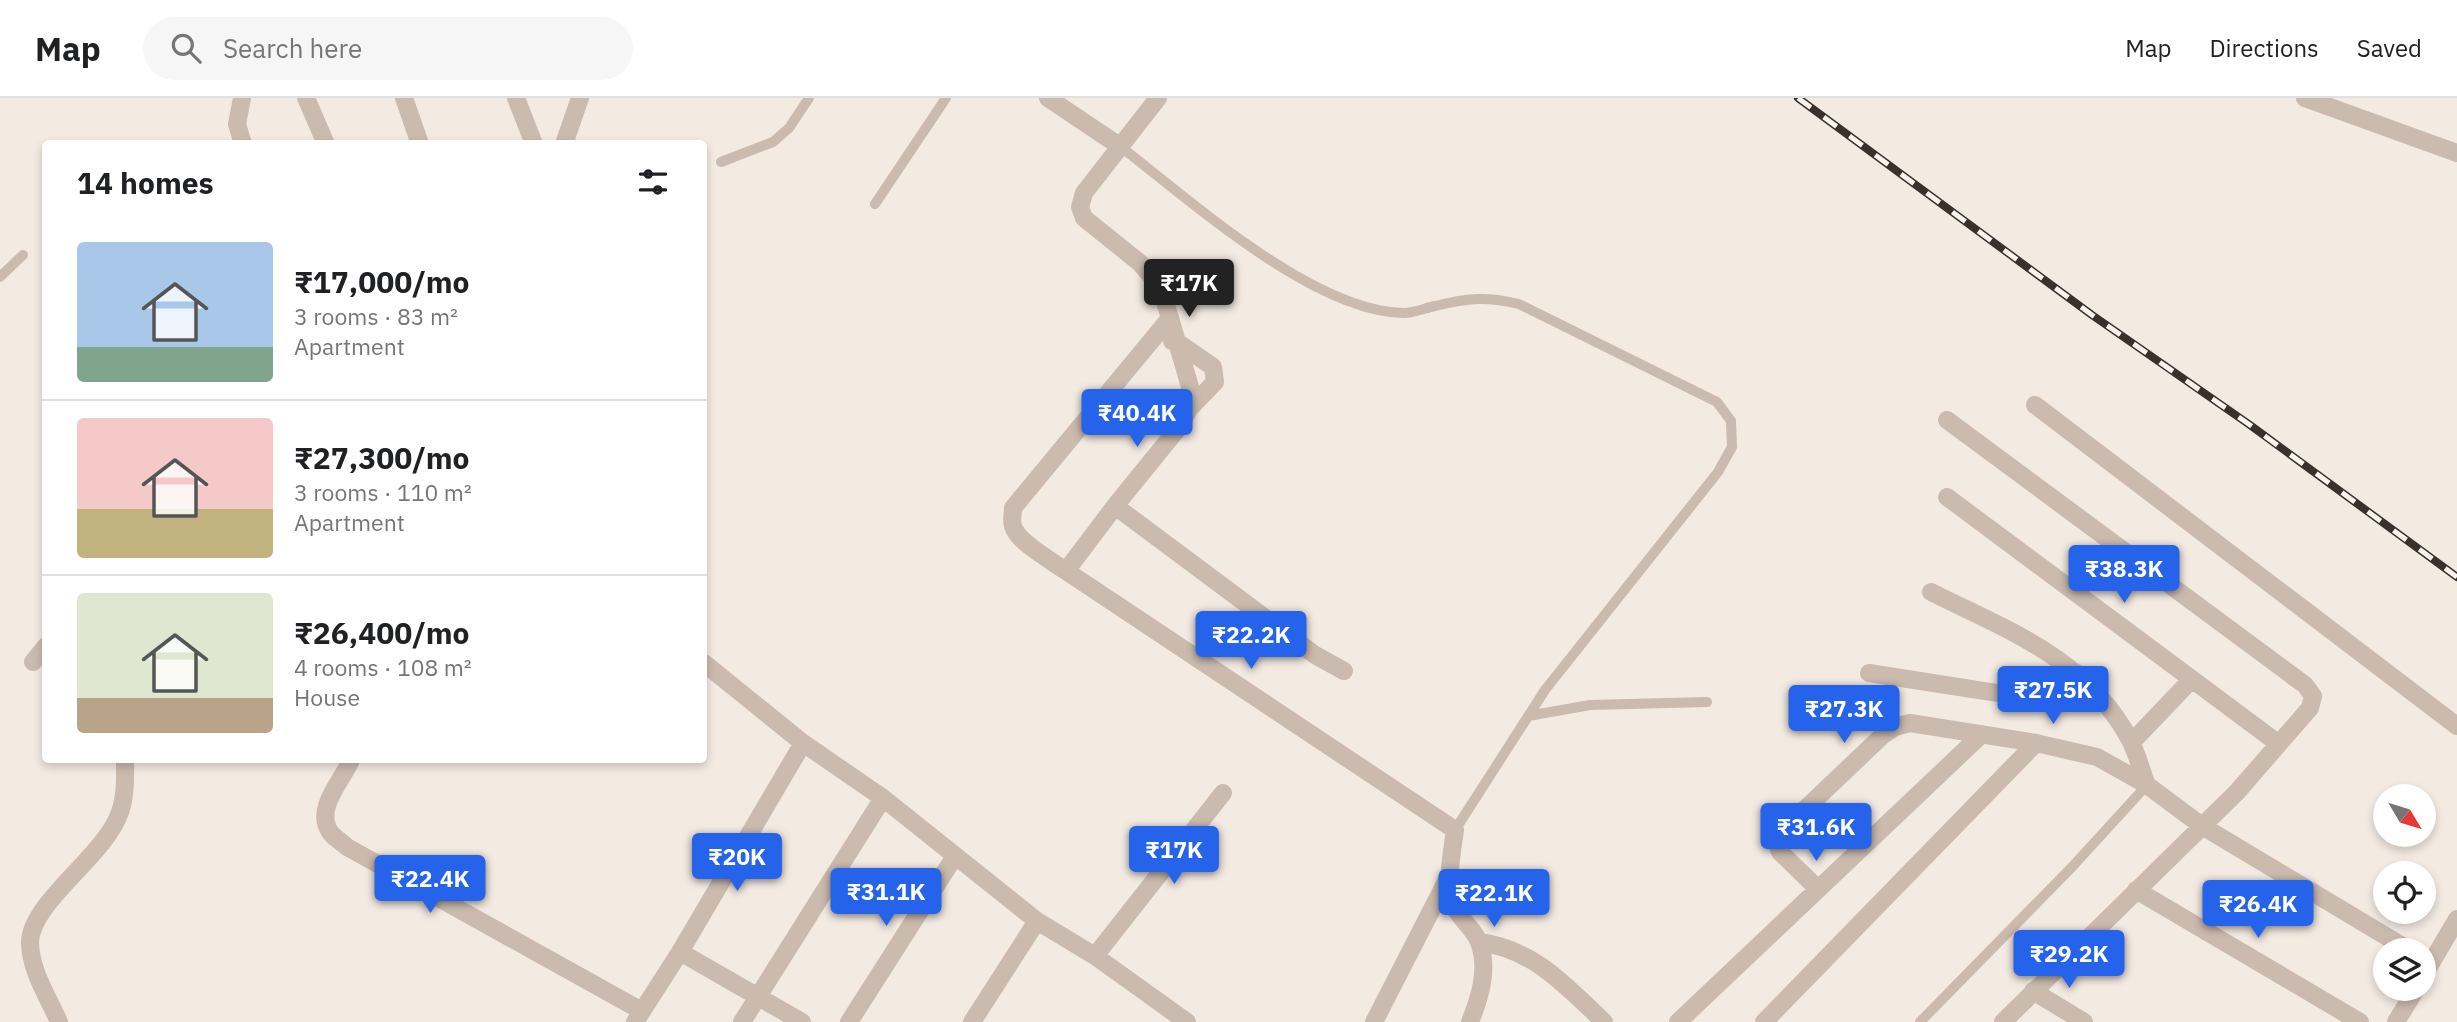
<!DOCTYPE html>
<meta charset="utf-8">
<style>
:root{--surface:#fff;--page:#f6f6f6;--text:#202124;--muted:#757577;--line:#e0e0e0;--accent:#2563eb}
body{margin:0;font-family:"IBM Plex Sans",sans-serif;background:var(--page);color:var(--text);height:100vh;display:flex;flex-direction:column;font-size:26px;white-space:nowrap}
*{box-sizing:border-box;margin:0}
p{font-size:23px;color:var(--muted)}
.icon{flex:none;width:38px;height:38px;fill:none;stroke:currentColor;stroke-width:2;stroke-linecap:round;stroke-linejoin:round}
.map{position:relative;flex:1;overflow:hidden}
.sheet{position:absolute;left:42px;top:42px;width:665px;height:623px;display:flex;flex-direction:column;background:var(--surface);border-radius:7px;box-shadow:0 4px 10px #0003}
.sheet>*{flex:none}
.needle{width:46px;rotate:128deg}
.tools{position:absolute;left:2373px;top:686px;display:grid;gap:14px}
.tools a{display:grid;place-items:center;width:63px;height:63px;border-radius:50%;background:var(--surface);box-shadow:0 4px 10px #0003;font-size:35px}
.price{position:absolute;translate:-50% -60px;padding:0 16px;border-radius:7px;background:var(--accent);color:#fff;font-size:23px;line-height:46px;filter:drop-shadow(0 2px 4px #0008)}
.price::after{content:'';position:absolute;left:50%;top:42px;width:21px;height:16px;margin-left:-10px;background:inherit;clip-path:polygon(0 0,100% 0,50% 100%)}
.price.active{background:#222;color:#fff}
ul{padding:0;list-style:none}
li{display:flex;align-items:center;gap:21px;height:175px;padding:0 35px}
li+li{border-top:2px solid var(--line)}
li span{display:grid;place-items:center;flex:none;width:196px;height:140px;border-radius:7px;color:#555}
li>.icon{margin-inline-start:auto}
span .icon{width:84px;height:84px;fill:#fffc;stroke-width:1}
li b{font-size:30px}
h2{display:flex;justify-content:space-between;align-items:center;height:84px;padding:0 35px;font-size:30px}
header{display:flex;align-items:center;gap:42px;box-sizing:border-box;height:98px;padding:0 35px;background:var(--surface);border-bottom:2px solid var(--line)}
header strong{font-size:33px}
nav{display:flex;gap:38px;margin-inline-start:auto;font-size:24px}
.search{width:490px;height:63px;background:var(--page);display:flex;align-items:center;gap:18px;box-sizing:border-box;padding:0 24px;border-radius:38px;color:var(--muted);font-size:26px}
.map>svg:first-child{display:block}
.lines{fill:none;stroke-linecap:round;stroke-linejoin:round}
.lane{stroke:#cbbaae;stroke-width:10}
.street{stroke:#cbbaae;stroke-width:18}
.rail-casing{stroke:#3a302c;stroke-width:8}
.rail{stroke:#faf4ee;stroke-width:5;stroke-dasharray:16;stroke-linecap:butt}
</style>
<header>
<strong>Map</strong>
<div class="search"><svg class="icon" aria-label="search" viewBox="0 0 24 24"><circle cx="10" cy="10" r="6"/><path d="M15 15l6 6"/></svg>Search here</div>
<nav><a>Map</a><a>Directions</a><a>Saved</a></nav>
</header>
<div class="map">
<svg width="2457" height="924" viewBox="0 0 2457 924">
<rect width="100%" height="100%" fill="#f3eae2"/>
<g class="lines">
<path class="lane" d="M1121 49C1191 103 1314 214 1404 215 1414 215 1425 210 1435 208 1468 200 1486 198 1519 206L1717 304 1731 323 1732 349 1718 374 1545 592 1455 732
M721 64 773 44 789 30 809 0
M875 106 946 0
M0 179 23 157
M1528 618 1590 607 1707 604
M1920 924 2072 769 2147 687"/>
<path class="street" d="M242 0 237 26 243 46
M306 0 326 46
M404 0 420 46
M516 0 534 46
M1048 0 1121 49
M1158 0 1084 95 1080 109 1084 120 1140 165 1160 188 1170 220 1013 410C1013 416 1011 423 1013 428 1017 444 1052 463 1066 473L1455 732C1452 756 1445 785 1454 808 1460 821 1474 831 1479 844 1489 871 1480 899 1470 924
M2305 0 2457 55
M564 46 580 0
M1172 243 1177 244 1213 269 1215 284 1189 311
M2035 307 2457 628
M1947 322 2305 587 2313 598 2310 610 2237 694 2003 924
M1947 399 2279 646
M1115 408 1315 557 1344 573
M1066 473 1115 408 1180 328 1189 311 1190 289 1170 220
M1931 494C2009 533 2086 560 2130 642 2137 655 2141 672 2147 687
M33 564 46 548
M704 565 803 645 883 700 1037 823 1095 858 1187 924
M1869 575 2042 602C2061 600 2066 589 2077 575
M2132 644 2192 581
M351 662C343 682 314 710 330 734 333 739 342 744 347 749L642 913
M1818 791 1780 754 1776 743 1781 734 1883 637 1895 629 1910 625 2036 645
M2136 792 2360 924
M1479 844C1534 851 1566 888 1604 924
M680 854 802 924
M1095 858 1223 695
M2424 877 2457 821
M2033 893 2084 924
M59 924C48 899 30 872 30 844 31 804 106 757 120 714 126 697 125 679 125 662
M635 924 680 854 803 645
M742 924 883 700
M849 924 955 758
M972 924 1037 823
M1374 924 1449 778
M1678 924 1982 636
M1764 924 2036 645 2097 659 2147 687 2202 728 2409 852
M2396 924 2416 891"/>
<defs>
<path id="rail" d="M1798 0 2092 217 2250 327 2457 479"/>
</defs>
<use href="#rail" class="rail-casing"/>
<use href="#rail" class="rail"/>
</g>
</svg>
<div class="tools">
<a><svg class="needle" viewBox="-14 -14 28 28"><path d="M0-13l5 13h-10z" fill="#e53935"/><path d="M0 13l5-13h-10z" fill="#757577"/></svg></a>
<a><svg class="icon" aria-label="locate" viewBox="0 0 24 24"><circle cx="12" cy="12" r="6"/><path d="M12 2v4M12 18v4M2 12h4M18 12h4"/></svg></a>
<a><svg class="icon" aria-label="layers" viewBox="0 0 24 24"><path d="M12 4l9 5-9 5-9-5zM3 14l9 5 9-5"/></svg></a>
</div>
<b class="price active" style="left:1189px;top:221px">₹17K</b>
<b class="price" style="left:1137px;top:351px">₹40.4K</b>
<b class="price" style="left:2124px;top:507px">₹38.3K</b>
<b class="price" style="left:1251px;top:573px">₹22.2K</b>
<b class="price" style="left:2053px;top:628px">₹27.5K</b>
<b class="price" style="left:1844px;top:647px">₹27.3K</b>
<b class="price" style="left:1816px;top:765px">₹31.6K</b>
<b class="price" style="left:1174px;top:788px">₹17K</b>
<b class="price" style="left:737px;top:795px">₹20K</b>
<b class="price" style="left:430px;top:817px">₹22.4K</b>
<b class="price" style="left:886px;top:830px">₹31.1K</b>
<b class="price" style="left:1494px;top:831px">₹22.1K</b>
<b class="price" style="left:2258px;top:842px">₹26.4K</b>
<b class="price" style="left:2069px;top:892px">₹29.2K</b>
<section class="sheet">
<h2>14 homes<svg class="icon" aria-label="filters" viewBox="0 0 24 24"><path d="M4 7h16M4 17h16"/><circle cx="9" cy="7" r="2"/><circle cx="15" cy="17" r="2"/></svg></h2>
<ul>
<li><span style="background:linear-gradient(#a9c7e8 75%,#7fa58c 0)"><svg class="icon" aria-label="home" viewBox="0 0 24 24"><path d="M3 11l9-7 9 7M6 9v11h12V9"/></svg></span><div><b>₹17,000/mo</b><p>3 rooms · 83 m²</p><p>Apartment</p></div></li>
<li><span style="background:linear-gradient(#f6c9c9 65%,#c2b280 0)"><svg class="icon" aria-label="home" viewBox="0 0 24 24"><path d="M3 11l9-7 9 7M6 9v11h12V9"/></svg></span><div><b>₹27,300/mo</b><p>3 rooms · 110 m²</p><p>Apartment</p></div></li>
<li><span style="background:linear-gradient(#dfe7d0 75%,#b9a48a 0)"><svg class="icon" aria-label="home" viewBox="0 0 24 24"><path d="M3 11l9-7 9 7M6 9v11h12V9"/></svg></span><div><b>₹26,400/mo</b><p>4 rooms · 108 m²</p><p>House</p></div></li>
</ul>
</section>
</div>
